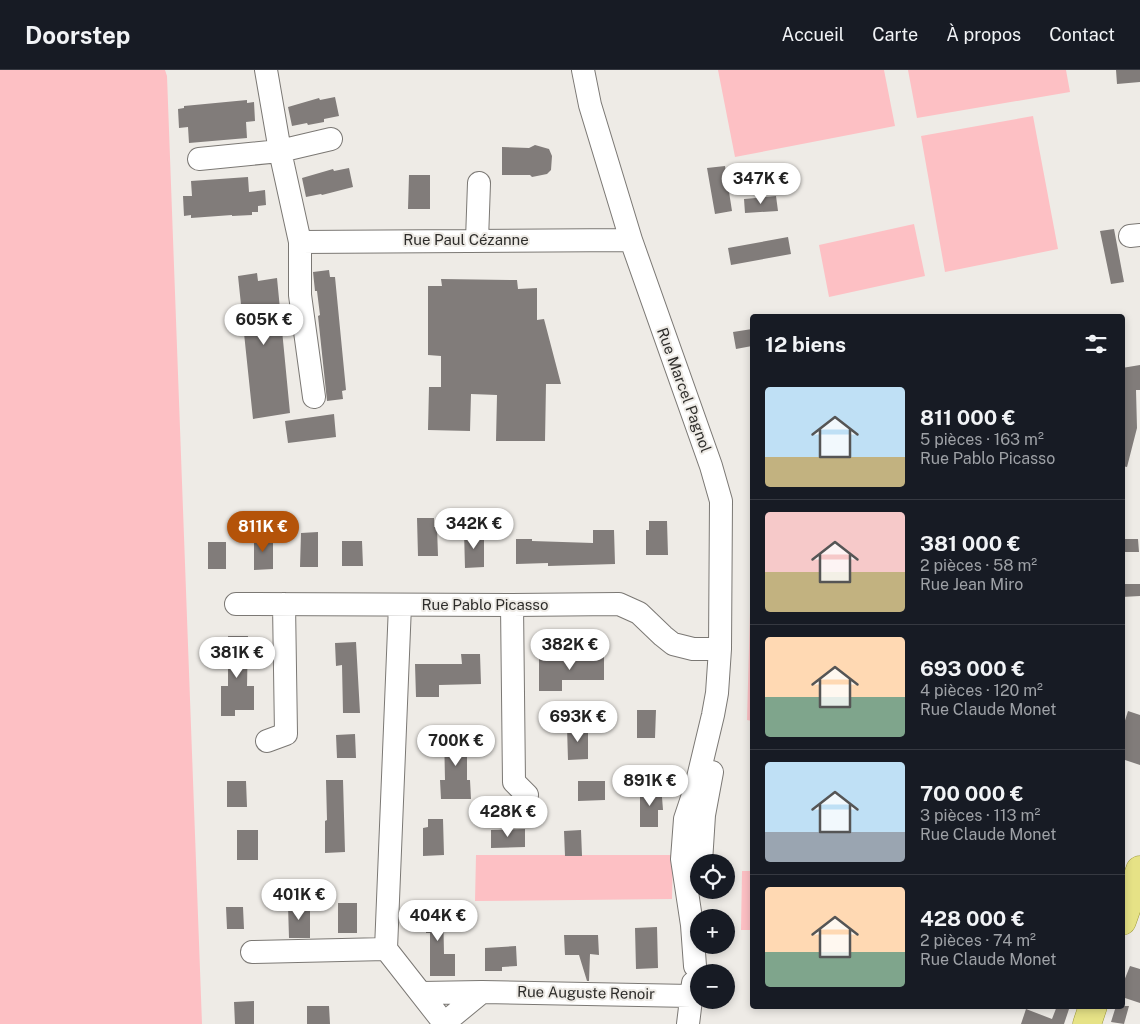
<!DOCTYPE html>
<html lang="fr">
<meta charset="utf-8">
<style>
:root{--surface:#171b24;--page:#242831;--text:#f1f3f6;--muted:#9ea1a6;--line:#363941;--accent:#b45309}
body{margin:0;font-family:"Public Sans",sans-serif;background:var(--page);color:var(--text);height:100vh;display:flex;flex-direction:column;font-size:19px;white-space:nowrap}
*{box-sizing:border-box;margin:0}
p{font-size:16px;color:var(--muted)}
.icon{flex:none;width:28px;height:28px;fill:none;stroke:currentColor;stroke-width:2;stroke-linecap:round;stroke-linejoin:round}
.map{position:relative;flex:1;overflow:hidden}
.details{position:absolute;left:750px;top:244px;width:375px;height:695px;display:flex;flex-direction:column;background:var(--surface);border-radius:5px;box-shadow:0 2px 8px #0003}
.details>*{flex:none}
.tools{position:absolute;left:690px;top:784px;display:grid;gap:10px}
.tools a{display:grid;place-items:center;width:45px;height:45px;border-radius:50%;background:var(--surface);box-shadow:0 2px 8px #0003;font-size:25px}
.price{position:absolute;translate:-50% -42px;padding:0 11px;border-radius:18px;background:#fff;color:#222;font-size:16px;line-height:32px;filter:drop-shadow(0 1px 2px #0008)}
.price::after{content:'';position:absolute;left:50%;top:30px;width:15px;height:11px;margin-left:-8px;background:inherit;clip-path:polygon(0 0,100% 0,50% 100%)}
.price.selected{background:var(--accent);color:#fff}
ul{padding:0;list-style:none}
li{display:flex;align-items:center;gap:15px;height:125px;padding:0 15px}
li+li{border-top:1px solid var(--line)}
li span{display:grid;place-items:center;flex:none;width:140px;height:100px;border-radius:5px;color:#555}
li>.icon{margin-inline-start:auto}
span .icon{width:60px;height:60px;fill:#fffc;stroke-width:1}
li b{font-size:21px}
h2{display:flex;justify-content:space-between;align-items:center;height:60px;padding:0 15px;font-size:21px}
header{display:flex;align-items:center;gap:30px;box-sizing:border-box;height:70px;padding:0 25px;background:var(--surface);border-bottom:1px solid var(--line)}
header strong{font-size:24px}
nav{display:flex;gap:28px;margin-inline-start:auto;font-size:18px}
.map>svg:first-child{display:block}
.green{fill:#fdc0c4}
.building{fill:#817c7a}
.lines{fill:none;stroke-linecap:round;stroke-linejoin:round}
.minor-casing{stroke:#7b7874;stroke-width:24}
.major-casing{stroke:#9b9632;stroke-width:29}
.minor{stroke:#fff;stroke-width:22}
.major{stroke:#e6e286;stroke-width:28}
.labels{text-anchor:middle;stroke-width:4;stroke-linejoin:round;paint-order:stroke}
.street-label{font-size:15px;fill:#2e2d2b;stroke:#eeebe6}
</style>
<header>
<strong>Doorstep</strong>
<nav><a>Accueil</a><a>Carte</a><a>À propos</a><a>Contact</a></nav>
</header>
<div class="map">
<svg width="1140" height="954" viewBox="0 0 1140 954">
<rect width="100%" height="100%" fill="#eeebe6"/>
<path class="green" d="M0 0H165L167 6 202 954H0Z
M718 0H884L895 56 735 87Z
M908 0H1066L1070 22 917 48Z
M1033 46 1058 179 945 202 921 66Z
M914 154 925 206 829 227 819 175Z
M750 542H752V651L747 650Z
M476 785H673L672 829 475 831Z
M742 801H752V860H741Z"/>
<path class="building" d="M1116 0H1140V12L1117 14Z
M335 27 339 46 324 49V52L308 55 307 53 292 56 288 37 319 28 320 30Z
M247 30V33L254 32 255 51 246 52 247 68 189 73 188 57 179 58 178 39 184 38V36Z
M535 75 549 79 552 86 551 100 547 104 532 107 530 105H502V77L529 78Z
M725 96 732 141 715 144 707 98Z
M349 98 353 117 322 125 321 124 306 127 302 108 333 99 334 101Z
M409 105H430V139H408Z
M248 107 249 122 265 120 266 135 258 136V142H252V145L232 146V145L191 148V145L184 146 183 126H192L191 111Z
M776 126 778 141 745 143 744 129Z
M1114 159 1124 212 1111 214 1100 161Z
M788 167 791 184 731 195 728 178Z
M329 200 330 207H335L346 320 342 321 343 329 327 331 318 246 320 245 317 221H315L313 202Z
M257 203 258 211 277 208 290 343 253 349 238 206Z
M441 209 517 210 518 219 537 218V250L544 249 561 314H546L545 371H496L497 325 471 324 470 361 428 360 429 317H441V286L428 285V216H442Z
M752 259V276L736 279 733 262Z
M1140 295V320H1136L1137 358 1127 397 1122 396V298Z
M334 344 336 367 288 373 285 351Z
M417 448H434V457H437L438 486H418Z
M649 451H667L668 485H646V460H649Z
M593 460H614L615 494 548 496V493L516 494V469H532V471L593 473Z
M464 461H479V469H484V497L465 498Z
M318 462V497H300L301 463Z
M254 466H273V499L254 500Z
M1122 469H1138L1139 482H1122Z
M342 471H362L363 496H342Z
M208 472H226V499H208Z
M1122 514H1140V526L1122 527Z
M228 566H248L247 616H254V640H235V646H221V616H228Z
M356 572 360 643H343L342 595 336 596 335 573Z
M585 582H604V610H562V621H539V589H585Z
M461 584H480L481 614 439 615V627H416L415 594H462Z
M637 640H656L655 668H637Z
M1128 641 1140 645V695L1122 689V660Z
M567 657H588V689L568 690Z
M444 662H467V710H470L471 729H441L440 710H445Z
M355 664 356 688H337L336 665Z
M326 710H343L345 782 325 783V751L327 750Z
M227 711H246L247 737H227Z
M578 711H605V730L578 731Z
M640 718H658V727H662L663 740H658V757H640Z
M428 749H443L444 785 423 786V758L428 757Z
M525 759V777L491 778V760Z
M237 760H258V790H237Z
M581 760 582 786H565L564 761Z
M338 833H357V863H338Z
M288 835H310V868H289Z
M422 835H443L444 884H455V906H430V863H426V848H421Z
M226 837H243L244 859H227Z
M657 857 658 898 636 899 635 858Z
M564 865H598L599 885 590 884 589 911H587L579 885H565Z
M516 876 517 896 502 897V901H485V878Z
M1130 896 1140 899V933L1122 927V916Z
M254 931V954H235L234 932Z
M307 936H329L330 954H307Z
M1057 936H1070L1064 954H1021L1026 939 1052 949Z
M1116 936H1129L1124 954 1111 952Z"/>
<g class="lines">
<defs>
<path id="minor" d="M266 0 280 81 300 172
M583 0 590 35 631 170 711 396 721 431 720 579 717 623 713 645 696 716 685 749 682 789 692 855 695 896
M199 89 280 81 331 69
M1130 166 1140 165
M477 170 479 113
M314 327 300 225V172L631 170
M236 534 512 535 619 534 639 543 663 566 673 574 693 579H720
M400 535 386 879 444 953
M512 535 514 712 527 725
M267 671 286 664 284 534
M701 792 704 745 712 702
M252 882 386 879
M421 923 482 922
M443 954 482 922 691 926
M688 954 693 913"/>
<path id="major" d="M1122 851 1140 800
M1087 954 1093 936"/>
</defs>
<use href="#minor" class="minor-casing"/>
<use href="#major" class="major-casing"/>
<use href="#minor" class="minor"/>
<use href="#major" class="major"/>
</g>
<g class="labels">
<g class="street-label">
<text x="466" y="175">Rue Paul Cézanne</text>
<text transform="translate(684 320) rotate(70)" y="5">Rue Marcel Pagnol</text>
<text x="485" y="540">Rue Pablo Picasso</text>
<text transform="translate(586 923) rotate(1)" y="5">Rue Auguste Renoir</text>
</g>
</g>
</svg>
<div class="tools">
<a><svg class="icon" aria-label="locate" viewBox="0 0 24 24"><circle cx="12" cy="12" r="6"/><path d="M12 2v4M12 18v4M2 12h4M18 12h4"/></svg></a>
<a>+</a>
<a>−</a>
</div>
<b class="price" style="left:761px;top:135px">347K €</b>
<b class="price" style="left:264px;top:276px">605K €</b>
<b class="price" style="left:474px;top:480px">342K €</b>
<b class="price selected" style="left:263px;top:483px">811K €</b>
<b class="price" style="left:570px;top:601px">382K €</b>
<b class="price" style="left:237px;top:609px">381K €</b>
<b class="price" style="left:578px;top:673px">693K €</b>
<b class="price" style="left:456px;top:697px">700K €</b>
<b class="price" style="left:650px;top:737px">891K €</b>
<b class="price" style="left:508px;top:768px">428K €</b>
<b class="price" style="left:299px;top:851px">401K €</b>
<b class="price" style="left:438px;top:872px">404K €</b>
<section class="details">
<h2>12 biens<svg class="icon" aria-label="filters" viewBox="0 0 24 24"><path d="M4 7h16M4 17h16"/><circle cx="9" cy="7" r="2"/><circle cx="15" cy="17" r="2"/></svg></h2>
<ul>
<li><span style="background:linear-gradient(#bfe0f5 70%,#c2b280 0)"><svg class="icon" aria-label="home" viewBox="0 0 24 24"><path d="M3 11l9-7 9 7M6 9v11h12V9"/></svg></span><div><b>811 000 €</b><p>5 pièces · 163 m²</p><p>Rue Pablo Picasso</p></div></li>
<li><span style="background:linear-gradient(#f6c9c9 60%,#c2b280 0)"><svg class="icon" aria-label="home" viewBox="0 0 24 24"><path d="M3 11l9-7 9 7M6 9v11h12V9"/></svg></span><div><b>381 000 €</b><p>2 pièces · 58 m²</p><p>Rue Jean Miro</p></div></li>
<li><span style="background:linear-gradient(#ffd9b3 60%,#7fa58c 0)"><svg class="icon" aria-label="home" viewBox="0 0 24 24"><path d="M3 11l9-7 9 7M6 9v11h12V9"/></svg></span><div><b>693 000 €</b><p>4 pièces · 120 m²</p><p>Rue Claude Monet</p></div></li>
<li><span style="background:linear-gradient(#bfe0f5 70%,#9aa5b1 0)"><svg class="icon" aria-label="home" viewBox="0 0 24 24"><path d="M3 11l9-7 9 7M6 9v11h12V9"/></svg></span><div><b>700 000 €</b><p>3 pièces · 113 m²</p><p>Rue Claude Monet</p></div></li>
<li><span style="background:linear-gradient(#ffd9b3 65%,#7fa58c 0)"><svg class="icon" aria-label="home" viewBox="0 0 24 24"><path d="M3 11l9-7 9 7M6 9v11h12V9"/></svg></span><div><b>428 000 €</b><p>2 pièces · 74 m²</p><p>Rue Claude Monet</p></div></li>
</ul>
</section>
</div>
